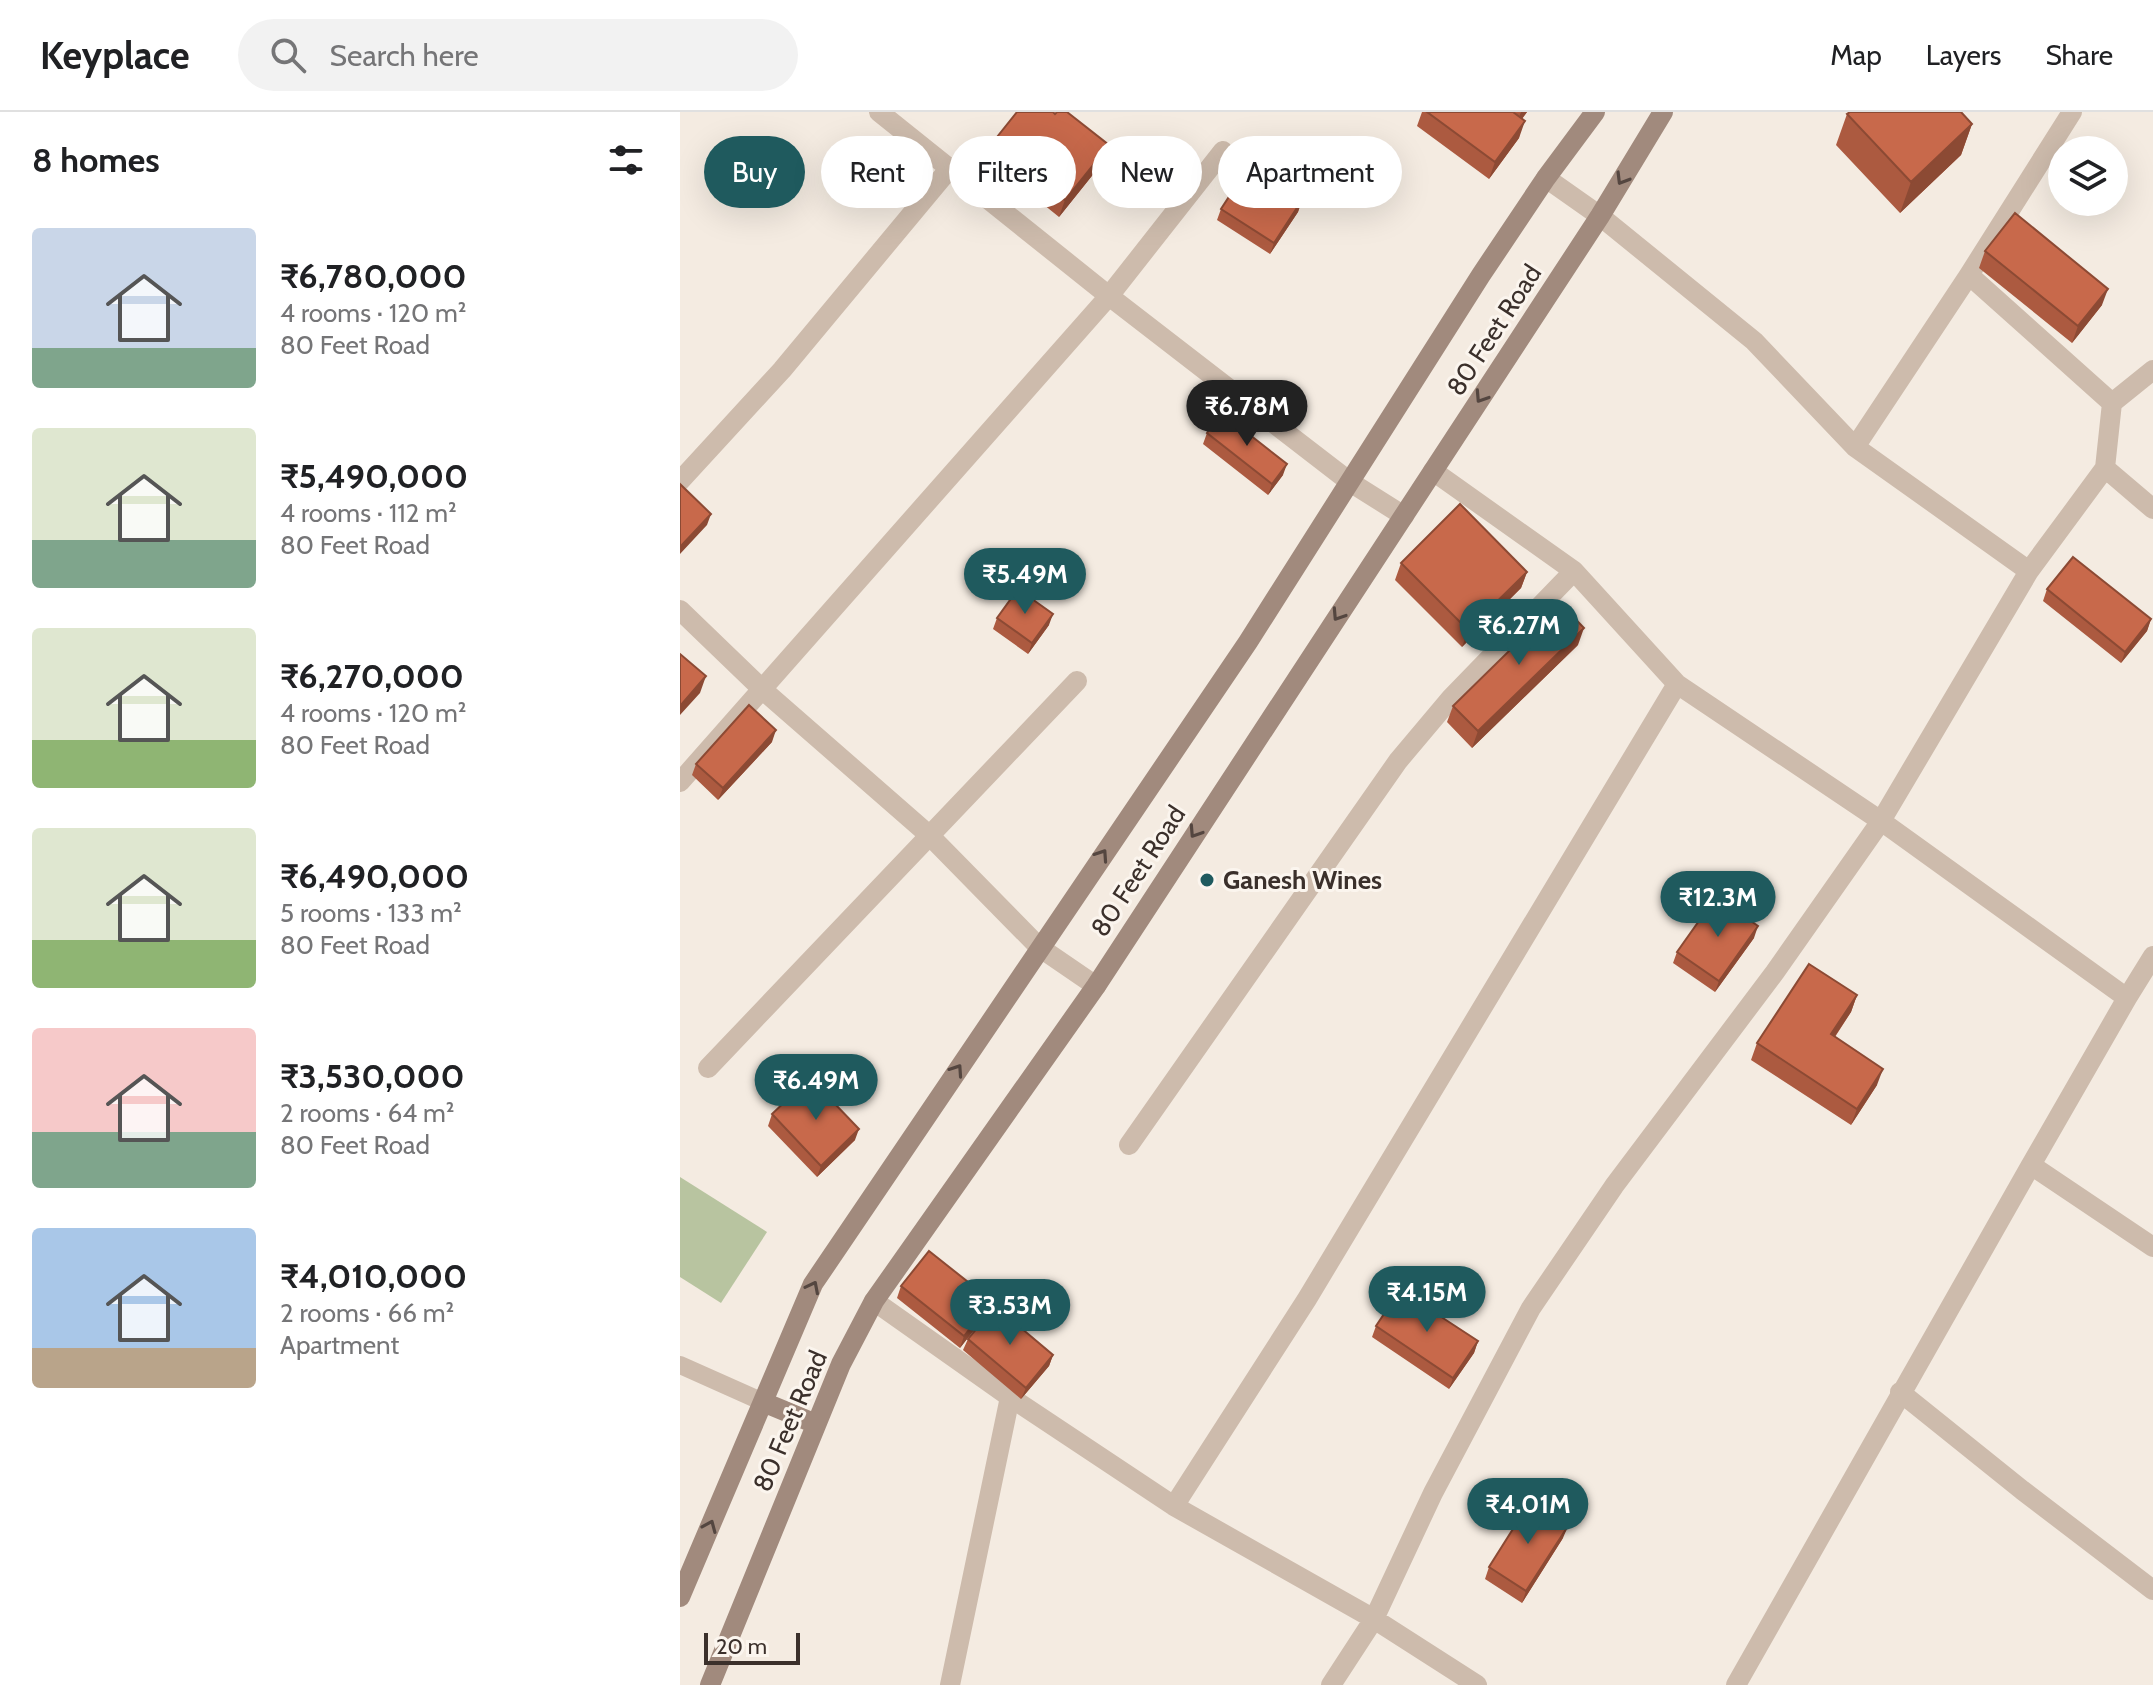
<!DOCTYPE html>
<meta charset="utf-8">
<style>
:root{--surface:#fff;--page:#f2f2f2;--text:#202124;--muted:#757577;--line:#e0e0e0;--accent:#1f5a5e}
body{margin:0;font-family:Cabin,sans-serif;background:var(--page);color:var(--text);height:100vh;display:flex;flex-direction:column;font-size:30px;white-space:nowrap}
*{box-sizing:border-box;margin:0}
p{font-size:26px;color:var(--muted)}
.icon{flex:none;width:44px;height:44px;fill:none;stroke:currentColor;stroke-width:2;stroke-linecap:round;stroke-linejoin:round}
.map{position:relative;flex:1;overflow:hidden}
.details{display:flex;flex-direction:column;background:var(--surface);width:680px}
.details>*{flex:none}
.top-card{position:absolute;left:24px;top:24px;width:760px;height:72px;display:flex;gap:16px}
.tools{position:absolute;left:1368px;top:24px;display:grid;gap:16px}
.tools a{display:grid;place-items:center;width:80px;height:80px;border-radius:50%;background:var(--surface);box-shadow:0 8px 32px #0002;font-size:40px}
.scale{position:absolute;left:24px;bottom:20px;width:96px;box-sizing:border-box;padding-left:8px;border:4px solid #3b302b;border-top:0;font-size:22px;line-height:28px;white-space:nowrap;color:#3b302b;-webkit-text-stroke:6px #fbf5ee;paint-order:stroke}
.price{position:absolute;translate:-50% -68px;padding:0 18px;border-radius:28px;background:var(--accent);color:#fff;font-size:26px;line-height:52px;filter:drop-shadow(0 2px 4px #0008)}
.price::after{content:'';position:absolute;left:50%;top:48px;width:24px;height:18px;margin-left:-12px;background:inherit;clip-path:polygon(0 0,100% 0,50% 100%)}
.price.current{background:#222;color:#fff}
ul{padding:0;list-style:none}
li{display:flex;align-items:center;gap:24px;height:200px;padding:0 32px}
li span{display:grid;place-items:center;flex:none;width:224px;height:160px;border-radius:8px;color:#555}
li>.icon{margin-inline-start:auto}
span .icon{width:96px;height:96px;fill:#fffc;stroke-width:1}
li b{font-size:34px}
h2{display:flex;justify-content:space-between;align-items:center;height:96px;padding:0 32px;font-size:34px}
.pill{padding:0 28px;border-radius:36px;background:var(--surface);box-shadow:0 8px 32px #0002;font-size:28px;line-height:72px}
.pill.current{background:var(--accent);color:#fff}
header{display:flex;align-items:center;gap:48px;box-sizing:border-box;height:112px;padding:0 40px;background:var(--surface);border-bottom:2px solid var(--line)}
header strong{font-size:38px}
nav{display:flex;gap:44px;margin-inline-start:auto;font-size:28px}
.search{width:560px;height:72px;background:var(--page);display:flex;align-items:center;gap:20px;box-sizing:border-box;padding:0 28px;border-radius:44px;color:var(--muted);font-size:30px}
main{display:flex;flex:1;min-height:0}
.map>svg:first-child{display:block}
.green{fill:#b8c4a0}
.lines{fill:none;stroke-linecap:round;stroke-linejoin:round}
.lane{stroke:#cdbbac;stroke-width:18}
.street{stroke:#cdbbac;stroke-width:20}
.secondary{stroke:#a18a7d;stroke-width:20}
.wall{fill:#ac5a40}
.shaded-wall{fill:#8c4a34}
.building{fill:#c8694b;stroke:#8c4a34;stroke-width:2}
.oneway{stroke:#544640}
.poi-dot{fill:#1f5a5e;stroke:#fbf5ee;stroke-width:3}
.labels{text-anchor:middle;stroke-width:6;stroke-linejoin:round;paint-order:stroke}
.street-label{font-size:26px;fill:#3b302b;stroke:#fbf5ee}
.poi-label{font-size:26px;font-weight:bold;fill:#3b302b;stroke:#fbf5ee;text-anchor:start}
</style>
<header>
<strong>Keyplace</strong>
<div class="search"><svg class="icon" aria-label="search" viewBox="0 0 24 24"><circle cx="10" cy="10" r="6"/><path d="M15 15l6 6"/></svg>Search here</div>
<nav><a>Map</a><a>Layers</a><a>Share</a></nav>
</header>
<main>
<section class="details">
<h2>8 homes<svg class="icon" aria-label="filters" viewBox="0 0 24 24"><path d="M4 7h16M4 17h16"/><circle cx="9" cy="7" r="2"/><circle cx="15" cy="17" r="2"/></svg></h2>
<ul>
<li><span style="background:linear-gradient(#c9d6e8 75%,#7fa58c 0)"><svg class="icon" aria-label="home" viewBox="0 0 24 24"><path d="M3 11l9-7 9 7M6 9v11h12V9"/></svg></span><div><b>₹6,780,000</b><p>4 rooms · 120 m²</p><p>80 Feet Road</p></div></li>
<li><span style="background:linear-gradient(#dfe7d0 70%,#7fa58c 0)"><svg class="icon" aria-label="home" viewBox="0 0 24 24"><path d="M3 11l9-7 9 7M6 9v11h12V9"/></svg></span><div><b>₹5,490,000</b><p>4 rooms · 112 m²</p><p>80 Feet Road</p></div></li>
<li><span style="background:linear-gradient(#dfe7d0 70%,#8fb573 0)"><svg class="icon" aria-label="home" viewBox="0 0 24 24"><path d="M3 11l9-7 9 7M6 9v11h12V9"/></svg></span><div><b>₹6,270,000</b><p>4 rooms · 120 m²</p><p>80 Feet Road</p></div></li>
<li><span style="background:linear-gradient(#dfe7d0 70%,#8fb573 0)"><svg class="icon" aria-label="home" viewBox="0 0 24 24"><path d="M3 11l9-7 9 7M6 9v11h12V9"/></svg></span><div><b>₹6,490,000</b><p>5 rooms · 133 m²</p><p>80 Feet Road</p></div></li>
<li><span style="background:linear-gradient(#f6c9c9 65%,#7fa58c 0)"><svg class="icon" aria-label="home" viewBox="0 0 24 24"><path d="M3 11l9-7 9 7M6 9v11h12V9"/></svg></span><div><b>₹3,530,000</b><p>2 rooms · 64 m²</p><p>80 Feet Road</p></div></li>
<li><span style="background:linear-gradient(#a9c7e8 75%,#b9a48a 0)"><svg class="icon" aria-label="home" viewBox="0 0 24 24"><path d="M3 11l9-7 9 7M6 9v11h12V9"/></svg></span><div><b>₹4,010,000</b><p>2 rooms · 66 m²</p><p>Apartment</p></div></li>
</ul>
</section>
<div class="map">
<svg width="1473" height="1573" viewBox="0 0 1473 1573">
<rect width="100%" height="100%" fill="#f4ebe1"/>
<path class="green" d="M0 1065 87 1120 41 1191 0 1165Z"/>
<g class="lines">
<path class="lane" d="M0 1253 83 1290"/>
<path class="street" d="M199 0 429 184 670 370 724 404
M866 66 920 104 1074 229 1175 335 1349 459
M1289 163 1432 291 1425 356
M1432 291 1473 258
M1175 335 1289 163 1392 0
M753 359 894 459 997 572 1201 709 1447 886
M0 369 102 258 270 56
M0 498 83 578 249 723 359 835 416 874
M0 670 429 184 543 39
M28 956 397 569
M449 1033 718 649 771 586 894 459
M1351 1053 1447 886 1473 844
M194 1189 330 1285 494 1394 694 1507 797 1573
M1220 1280 1342 1378 1473 1478
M494 1394 627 1187 997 572
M270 1573 330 1285
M651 1573 694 1507 753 1381 851 1196 934 1074 1095 860 1201 709 1349 459 1425 356 1473 397
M1056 1573 1351 1053 1473 1135"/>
<path class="secondary" d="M83 1290 136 1312
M0 1485 133 1172 568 530 801 163 866 66 915 0
M30 1573 161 1252 194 1189 416 874 920 104 983 0"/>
</g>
<path class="wall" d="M742 0H847L842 7 839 26 809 67 737 14Z
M1167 2 1292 12 1281 43 1220 101 1156 33Z
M313 30 423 50 379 105 307 47Z
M622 88 618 100 590 142 537 108 541 97Z
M1305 139 1422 193 1392 231 1299 156Z
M527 321 603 363 588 383 523 332Z
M721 451 847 460 841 476 782 535 715 468Z
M1367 477 1471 507 1467 519 1441 551 1363 489Z
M317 506 369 513 348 542 313 517Z
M898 533 792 636 767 610 773 594Z
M92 630 38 688 12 663 16 652Z
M1074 826 1035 880 993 851 997 840Z
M1177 883 1171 900 1155 925 1197 973 1171 1013 1071 948 1077 931Z
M92 1002 175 1028 137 1065 88 1014Z
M221 1174 308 1200 280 1236 217 1186Z
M696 1214 798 1229 794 1241 769 1277 692 1225Z
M288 1227 373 1243 369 1254 341 1287 283 1238Z
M883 1426 842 1491 805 1467 809 1455Z"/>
<path class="shaded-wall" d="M841 0H847L835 16Z
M845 9 839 26 809 67 815 50Z
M1292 12 1281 43 1220 101 1231 70Z
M429 33 423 50 379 105 385 88Z
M622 88 618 100 590 142 594 131Z
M1428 177 1422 193 1392 231 1398 214Z
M607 352 603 363 588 383 592 372Z
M31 402 27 413 0 442V435Z
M847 460 841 476 782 535 788 518Z
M373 502 369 513 348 542 352 531Z
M1471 507 1467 519 1441 551 1445 540Z
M904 516 898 533 792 636 798 619Z
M26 564 20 581 0 603V594Z
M96 618 92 630 38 688 43 676Z
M1078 814 1074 826 1035 880 1039 869Z
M1177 883 1171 900 1145 939 1151 922Z
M1203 957 1197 973 1171 1013 1177 997Z
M179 1017 175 1028 137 1065 141 1054Z
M312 1189 308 1200 280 1236 284 1224Z
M798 1229 794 1241 769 1277 773 1266Z
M373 1243 369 1254 341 1287 346 1276Z
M888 1414 883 1426 842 1491 846 1479Z"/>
<path class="building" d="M337 0H373L375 2 377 0H387L429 33 385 88 313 30Z
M747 0H833L845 9 815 50Z
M1170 0H1281L1292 12 1231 70 1167 2Z
M569 54 622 88 594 131 541 97Z
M1335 101 1428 177 1398 214 1305 139Z
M542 301 607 352 592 372 527 321Z
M0 372 31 402 0 435Z
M780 392 847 460 788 518 721 451Z
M1393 445 1471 507 1445 540 1367 477Z
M338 477 373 502 352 531 317 506Z
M879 490 904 516 798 619 773 594Z
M0 542 26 564 0 594Z
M69 593 96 618 43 676 16 652Z
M1036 785 1078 814 1039 869 997 840Z
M1129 852 1177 883 1151 922 1203 957 1177 997 1077 931Z
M130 966 179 1017 141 1054 92 1002Z
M249 1139 312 1189 284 1224 221 1174Z
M720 1178 798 1229 773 1266 696 1214Z
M315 1194 373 1243 346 1276 288 1227Z
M850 1390 888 1414 846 1479 809 1455Z"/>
<defs><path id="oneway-chevron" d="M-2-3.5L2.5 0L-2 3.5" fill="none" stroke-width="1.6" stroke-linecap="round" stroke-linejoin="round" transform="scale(2)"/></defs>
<g class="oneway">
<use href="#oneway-chevron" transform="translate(942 67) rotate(121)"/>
<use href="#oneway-chevron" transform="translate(801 285) rotate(123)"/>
<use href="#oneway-chevron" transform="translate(658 503) rotate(123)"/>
<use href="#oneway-chevron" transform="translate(515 720) rotate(123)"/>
<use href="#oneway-chevron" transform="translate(422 743) rotate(-56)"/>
<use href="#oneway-chevron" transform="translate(277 958) rotate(-56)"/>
<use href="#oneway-chevron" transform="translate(133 1175) rotate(-63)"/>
<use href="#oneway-chevron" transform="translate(30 1414) rotate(-67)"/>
</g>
<circle class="poi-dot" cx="527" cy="768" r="8"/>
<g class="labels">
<g class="street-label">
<text transform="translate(814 218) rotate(-57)" y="9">80 Feet Road</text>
<text transform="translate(458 759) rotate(-57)" y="9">80 Feet Road</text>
<text transform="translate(110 1309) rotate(-67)" y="9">80 Feet Road</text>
</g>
<g class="poi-label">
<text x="543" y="777">Ganesh Wines</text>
</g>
</g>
</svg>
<div class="tools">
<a><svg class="icon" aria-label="layers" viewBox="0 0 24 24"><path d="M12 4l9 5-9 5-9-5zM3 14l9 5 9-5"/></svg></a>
</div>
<div class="scale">20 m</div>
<b class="price current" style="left:567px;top:336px">₹6.78M</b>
<b class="price" style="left:345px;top:504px">₹5.49M</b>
<b class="price" style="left:839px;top:555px">₹6.27M</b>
<b class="price" style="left:1038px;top:827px">₹12.3M</b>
<b class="price" style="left:136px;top:1010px">₹6.49M</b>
<b class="price" style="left:747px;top:1222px">₹4.15M</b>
<b class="price" style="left:330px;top:1235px">₹3.53M</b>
<b class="price" style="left:848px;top:1434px">₹4.01M</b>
<div class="top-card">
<a class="pill current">Buy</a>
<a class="pill">Rent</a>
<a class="pill">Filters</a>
<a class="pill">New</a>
<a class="pill">Apartment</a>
</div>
</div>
</main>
